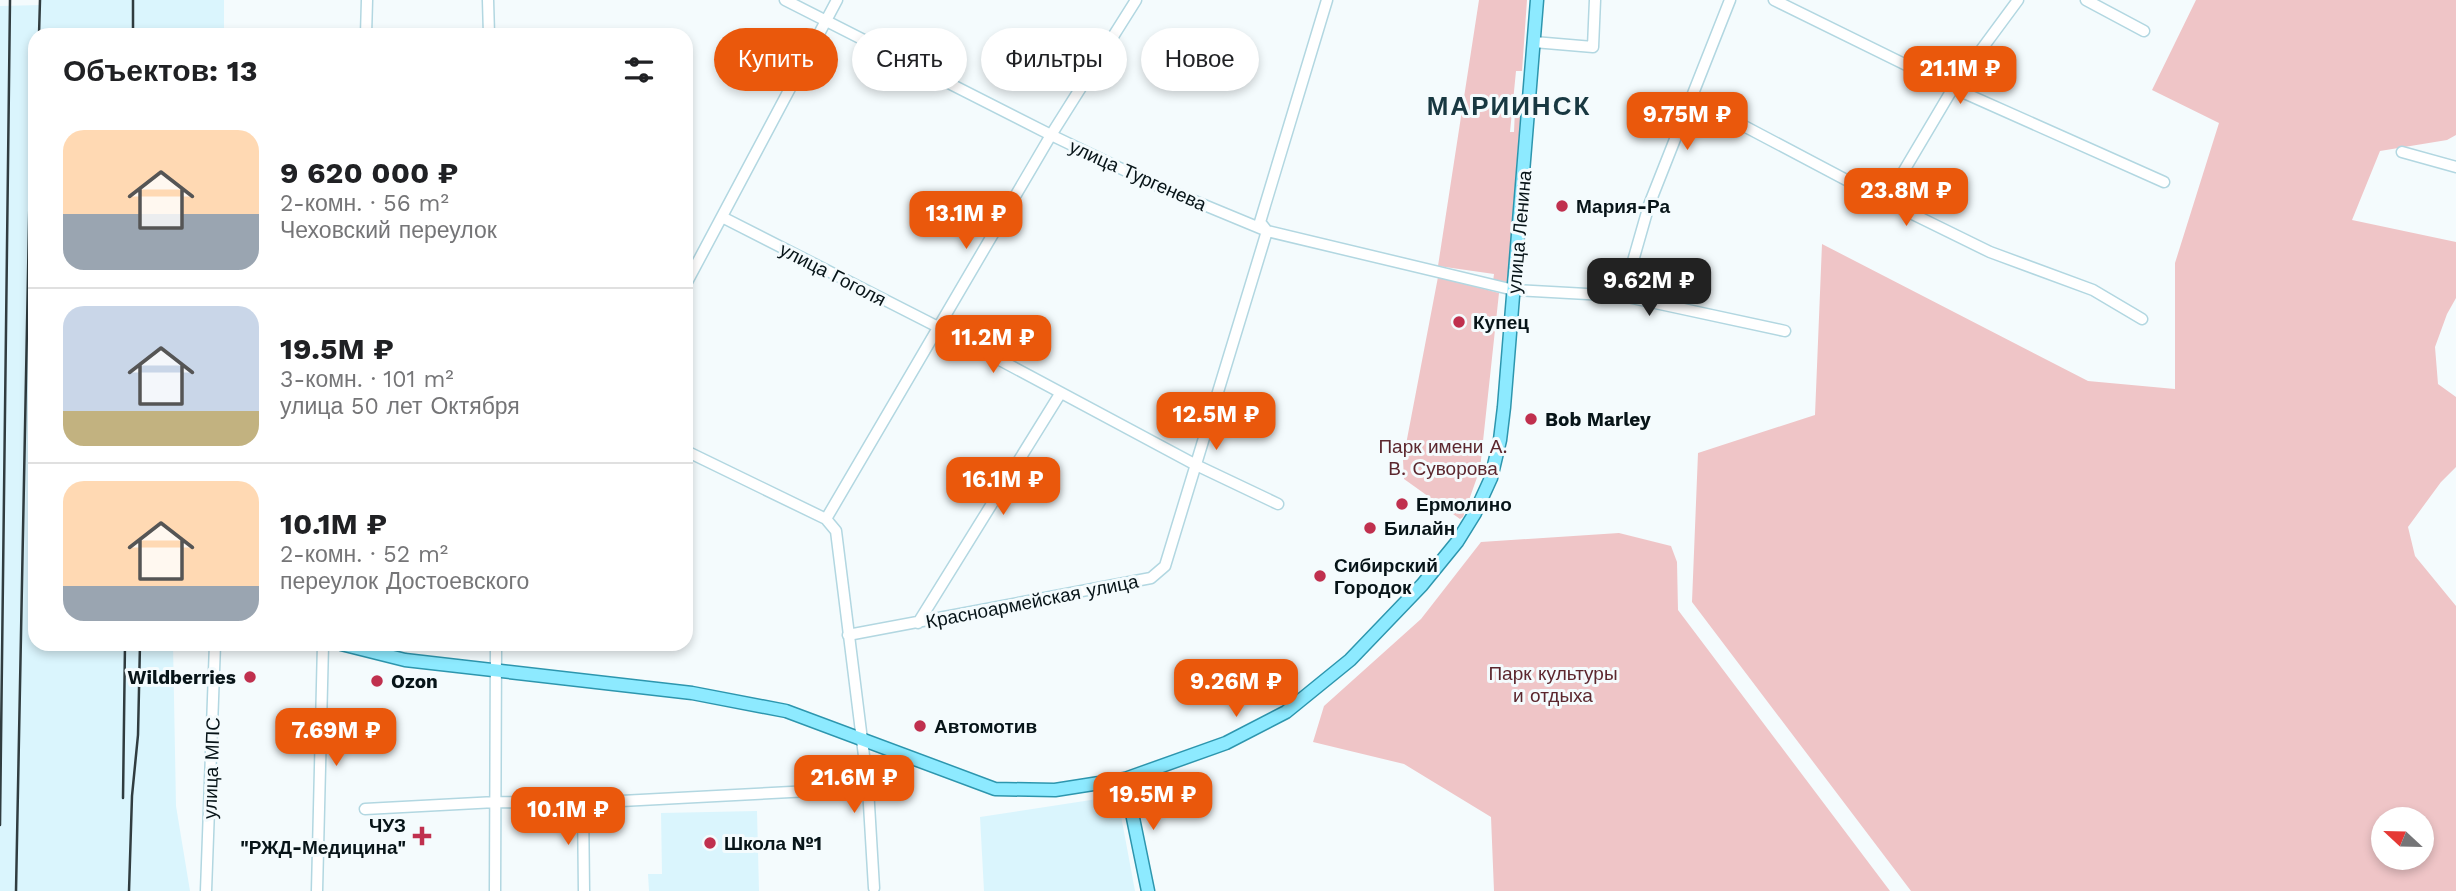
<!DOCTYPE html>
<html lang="ru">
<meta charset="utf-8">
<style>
:root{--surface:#fff;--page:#f6f6f6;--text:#202124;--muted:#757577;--line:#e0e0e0;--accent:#ea580c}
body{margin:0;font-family:"Work Sans",sans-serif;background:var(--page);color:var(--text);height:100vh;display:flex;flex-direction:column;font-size:26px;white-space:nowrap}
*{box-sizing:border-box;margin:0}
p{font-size:23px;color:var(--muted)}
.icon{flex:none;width:38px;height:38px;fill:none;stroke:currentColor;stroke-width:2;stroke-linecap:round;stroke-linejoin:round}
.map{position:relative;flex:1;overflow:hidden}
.details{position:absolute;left:28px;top:28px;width:665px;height:623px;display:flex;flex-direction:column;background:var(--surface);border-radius:21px;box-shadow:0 4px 10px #0003}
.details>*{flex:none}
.banner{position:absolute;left:714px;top:28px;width:665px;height:63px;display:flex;gap:14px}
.needle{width:46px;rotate:292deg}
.buttons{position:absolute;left:2371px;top:807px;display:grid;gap:14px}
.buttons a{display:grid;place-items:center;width:63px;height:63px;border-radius:50%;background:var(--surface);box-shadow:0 4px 10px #0003;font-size:35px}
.price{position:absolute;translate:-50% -60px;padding:0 16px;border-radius:14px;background:var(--accent);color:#fff;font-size:23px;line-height:46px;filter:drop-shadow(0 2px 4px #0008)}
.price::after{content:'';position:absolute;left:50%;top:42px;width:21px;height:16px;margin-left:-10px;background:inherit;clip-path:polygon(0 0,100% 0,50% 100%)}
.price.selected{background:#222;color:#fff}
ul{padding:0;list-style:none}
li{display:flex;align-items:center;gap:21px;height:175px;padding:0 35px}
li+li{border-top:2px solid var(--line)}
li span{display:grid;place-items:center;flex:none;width:196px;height:140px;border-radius:21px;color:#555}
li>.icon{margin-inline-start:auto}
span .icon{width:84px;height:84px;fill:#fffc;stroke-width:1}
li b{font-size:30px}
h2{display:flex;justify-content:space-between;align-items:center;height:84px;padding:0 35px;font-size:30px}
.tag{padding:0 24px;border-radius:32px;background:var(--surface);box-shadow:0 4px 10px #0003;font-size:24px;line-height:63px}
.tag.selected{background:var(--accent);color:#fff}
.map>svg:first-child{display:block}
.built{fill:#daf5fd}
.green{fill:#efc5c7;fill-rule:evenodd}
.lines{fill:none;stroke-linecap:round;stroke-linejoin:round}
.minor-casing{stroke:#b2d7e1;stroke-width:13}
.major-casing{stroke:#2d96ae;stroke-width:15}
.minor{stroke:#fff;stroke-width:10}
.major{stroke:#8deaff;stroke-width:12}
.rail{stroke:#303c3f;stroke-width:2.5}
.poi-dot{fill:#c0304e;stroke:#f4fbfd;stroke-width:2.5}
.labels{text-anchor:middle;stroke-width:6;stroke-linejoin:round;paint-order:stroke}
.street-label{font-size:19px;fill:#071418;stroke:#f4fbfd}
.poi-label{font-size:19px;font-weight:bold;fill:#071418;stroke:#f4fbfd;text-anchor:start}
.park-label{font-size:19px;fill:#5c272e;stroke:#f4fbfd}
.district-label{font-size:26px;font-weight:bold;letter-spacing:2px;fill:#183841;stroke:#f4fbfd}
</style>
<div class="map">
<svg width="2456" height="891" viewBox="0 0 2456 891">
<rect width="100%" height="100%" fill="#f4fbfd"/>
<path class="built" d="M41 0H224V35H35V644H173L176 806 190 891H0V6L41 5Z
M1104 798 1113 800 1119 805 1135 891H984L980 817Z
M757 811 759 891H649L648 874H662L661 813Z"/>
<path class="green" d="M1479 0H1527L1522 71H1516L1510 132H1514L1515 109H1521L1507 285 1493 282 1494 274 1438 266Z
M2196 0H2456V135L2447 140 2380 151 2352 220 2456 242V298L2447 314 2435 347 2438 384 2456 397V467L2441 482 2408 527 2415 556 2456 606V891H1911L1692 602 1698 453 1815 415 1822 244 2088 381 2175 389V263L2219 123 2152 90ZM2384 819H2422V858H2384Z
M1438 277 1499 293 1480 469 1463 517 1460 519 1404 479 1403 460Z
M1619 533 1671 546 1677 562 1678 610 1890 891H1494L1491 817 1404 764 1313 742 1324 706 1421 619 1481 542Z"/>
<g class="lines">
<defs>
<path id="minor" d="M488 0 489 35
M785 0 1051 135 1151 183 1267 231 1514 290 1623 296 1785 331
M1774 0 1953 88 2164 182
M2086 0 2144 31
M366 35 367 0
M1534 42 1593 47 1595 0
M1691 98 1886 201 1990 252 2093 290 2142 319
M2402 152 2456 167
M1886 201 1953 88 2018 0
M722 217 940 328 1196 465 1278 504
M686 284 837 0
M1623 296 1649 205 1730 0
M686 451 826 519 836 531 868 788 874 888
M826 519 1051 135 1136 0
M918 623 1060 394
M848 635 1151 578 1165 566 1267 231 1260 222 1327 0
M583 803 584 891
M365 809 496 802 583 803 868 788
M206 891 215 644
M317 891 323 644
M495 891 496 644"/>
<path id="major" d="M341 644 405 660 692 693 786 711 995 789 1055 790 1125 779 1226 743 1286 712 1350 660 1422 585 1457 542 1475 513 1491 478 1500 440 1504 407 1537 0
M1125 779 1148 891"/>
</defs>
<use href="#minor" class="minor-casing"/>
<use href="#major" class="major-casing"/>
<use href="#minor" class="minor"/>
<use href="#major" class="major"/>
<path class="rail" d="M39 35 40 0
M133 35V0
M123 798 125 644
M0 825 10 0
M16 891 30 172 35 112
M129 891 132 796 138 735 140 644"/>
</g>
<g class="poi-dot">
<circle cx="1562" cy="206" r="7"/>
<circle cx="1459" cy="322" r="7"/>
<circle cx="1531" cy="419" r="7"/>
<circle cx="1402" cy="504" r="7"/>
<circle cx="1370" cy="528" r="7"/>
<circle cx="1320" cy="576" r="7"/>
<circle cx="250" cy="677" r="7"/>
<circle cx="377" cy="681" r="7"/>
<circle cx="920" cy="726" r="7"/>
<path d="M418.5 825.5h7v7h7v7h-7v7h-7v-7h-7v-7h7z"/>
<circle cx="710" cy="843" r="7"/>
</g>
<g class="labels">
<g class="street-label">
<text transform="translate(1138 175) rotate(24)" y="7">улица Тургенева</text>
<text transform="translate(1519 232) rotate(-85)" y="7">улица Ленина</text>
<text transform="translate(833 274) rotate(27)" y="7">улица Гоголя</text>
<text transform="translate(1032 601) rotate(-11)" y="7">Красноармейская улица</text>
<text transform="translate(211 768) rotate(-88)" y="7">улица МПС</text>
</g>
<g class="poi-label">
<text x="1576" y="213">Мария-Ра</text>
<text x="1473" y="329">Купец</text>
<text x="1545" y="426">Bob Marley</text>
<text x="1416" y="511">Ермолино</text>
<text x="1384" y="535">Билайн</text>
<text x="1334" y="572">Сибирский<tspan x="1334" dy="22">Городок</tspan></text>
<text x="236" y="684" text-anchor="end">Wildberries</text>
<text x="391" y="688">Ozon</text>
<text x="934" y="733">Автомотив</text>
<text x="406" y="832" text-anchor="end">ЧУЗ<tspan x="406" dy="22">"РЖД-Медицина"</tspan></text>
<text x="724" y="850">Школа №1</text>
</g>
<g class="park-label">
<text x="1443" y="453">Парк имени А.<tspan x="1443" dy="22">В. Суворова</tspan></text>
<text x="1553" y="680">Парк культуры<tspan x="1553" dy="22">и отдыха</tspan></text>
</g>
<g class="district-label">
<text x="1509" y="115">МАРИИНСК</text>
</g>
</g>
</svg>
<div class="buttons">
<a><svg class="needle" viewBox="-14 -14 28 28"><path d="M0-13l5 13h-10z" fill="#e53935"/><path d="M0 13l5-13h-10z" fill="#757577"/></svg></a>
</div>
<b class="price" style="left:1960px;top:106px">21.1M ₽</b>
<b class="price" style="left:1687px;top:152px">9.75M ₽</b>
<b class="price" style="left:1906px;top:228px">23.8M ₽</b>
<b class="price" style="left:966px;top:251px">13.1M ₽</b>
<b class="price selected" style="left:1649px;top:318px">9.62M ₽</b>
<b class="price" style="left:993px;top:375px">11.2M ₽</b>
<b class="price" style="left:1216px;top:452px">12.5M ₽</b>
<b class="price" style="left:1003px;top:517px">16.1M ₽</b>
<b class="price" style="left:1236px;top:719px">9.26M ₽</b>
<b class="price" style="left:336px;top:768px">7.69M ₽</b>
<b class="price" style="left:854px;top:815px">21.6M ₽</b>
<b class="price" style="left:1153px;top:832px">19.5M ₽</b>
<b class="price" style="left:568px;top:847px">10.1M ₽</b>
<div class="banner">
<a class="tag selected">Купить</a>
<a class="tag">Снять</a>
<a class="tag">Фильтры</a>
<a class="tag">Новое</a>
</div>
<section class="details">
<h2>Объектов: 13<svg class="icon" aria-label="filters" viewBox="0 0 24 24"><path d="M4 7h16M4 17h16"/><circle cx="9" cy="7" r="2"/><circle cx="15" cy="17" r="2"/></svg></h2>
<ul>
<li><span style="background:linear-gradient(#ffd9b3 60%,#9aa5b1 0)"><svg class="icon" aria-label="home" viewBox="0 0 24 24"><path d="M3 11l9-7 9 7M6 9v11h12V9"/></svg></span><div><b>9 620 000 ₽</b><p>2-комн. · 56 m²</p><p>Чеховский переулок</p></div></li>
<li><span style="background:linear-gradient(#c9d6e8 75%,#c2b280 0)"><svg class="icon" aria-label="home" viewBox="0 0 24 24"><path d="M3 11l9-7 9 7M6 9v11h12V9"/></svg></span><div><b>19.5M ₽</b><p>3-комн. · 101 m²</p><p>улица 50 лет Октября</p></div></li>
<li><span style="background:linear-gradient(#ffd9b3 75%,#9aa5b1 0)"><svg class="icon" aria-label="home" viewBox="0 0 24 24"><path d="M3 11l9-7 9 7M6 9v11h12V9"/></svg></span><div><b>10.1M ₽</b><p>2-комн. · 52 m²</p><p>переулок Достоевского</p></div></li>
</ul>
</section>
</div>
